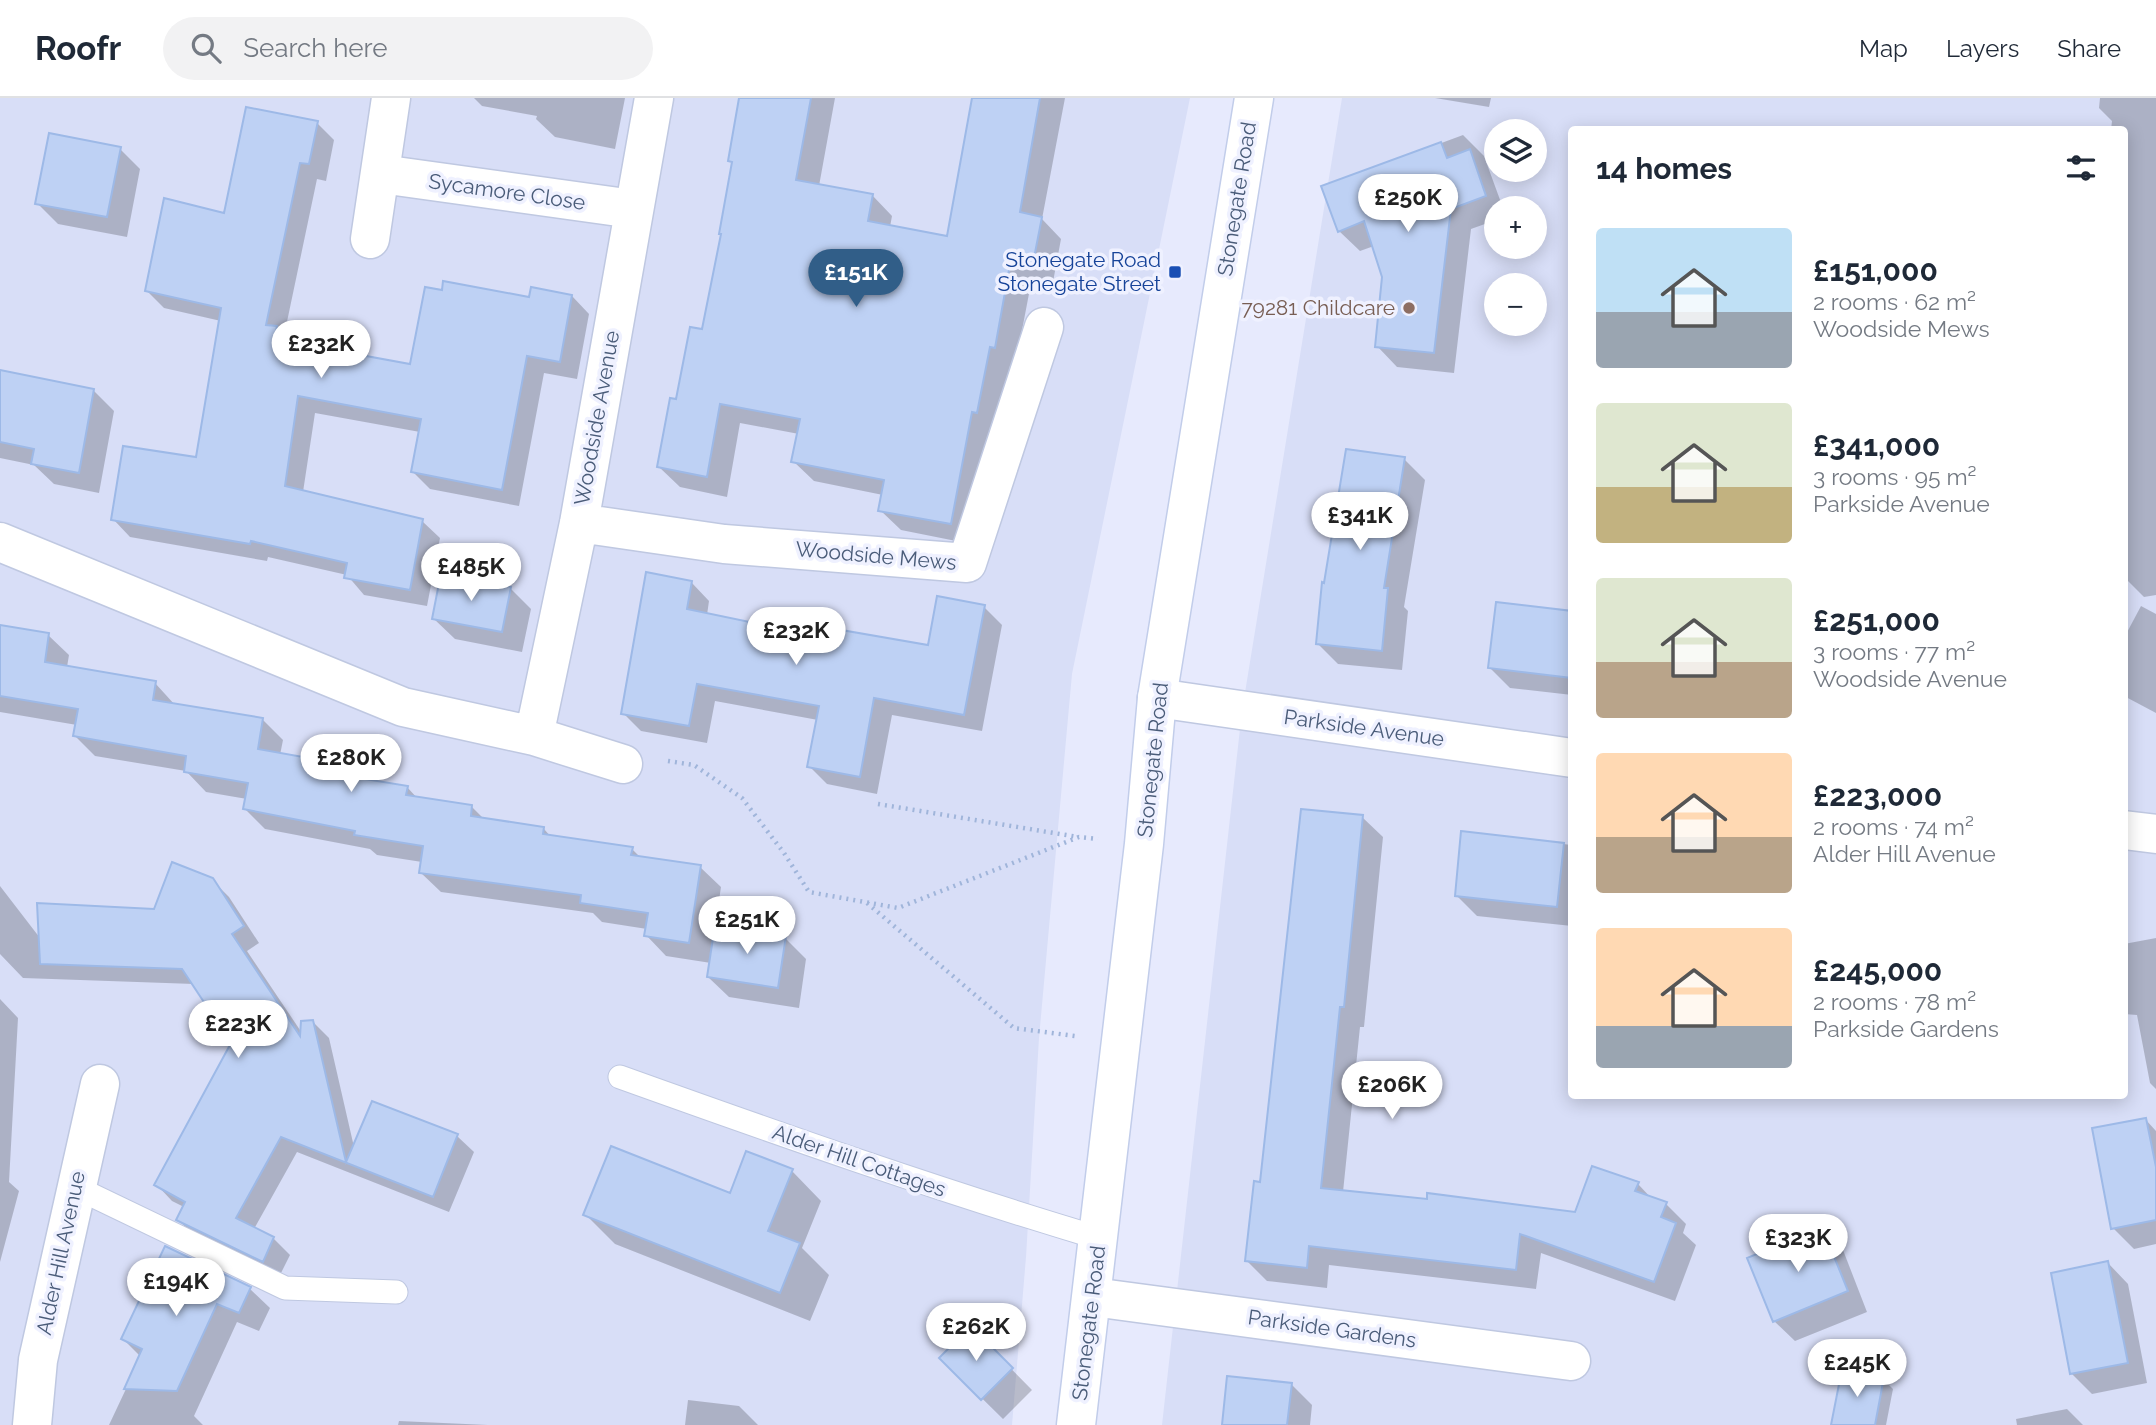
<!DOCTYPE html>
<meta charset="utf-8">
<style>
:root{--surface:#fff;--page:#f2f2f3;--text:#1f2937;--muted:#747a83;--line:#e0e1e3;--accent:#315e88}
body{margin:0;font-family:Raleway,sans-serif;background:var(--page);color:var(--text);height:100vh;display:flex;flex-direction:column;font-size:26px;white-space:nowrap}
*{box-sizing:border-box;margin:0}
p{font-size:23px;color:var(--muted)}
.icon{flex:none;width:38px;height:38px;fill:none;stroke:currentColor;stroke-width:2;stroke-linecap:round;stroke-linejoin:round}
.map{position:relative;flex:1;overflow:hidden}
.side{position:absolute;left:1568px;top:28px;width:560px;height:973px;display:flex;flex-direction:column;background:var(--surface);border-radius:7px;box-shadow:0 4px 18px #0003}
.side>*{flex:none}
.buttons{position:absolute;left:1484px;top:21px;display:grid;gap:14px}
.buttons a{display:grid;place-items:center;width:63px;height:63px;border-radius:50%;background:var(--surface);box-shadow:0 4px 18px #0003;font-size:35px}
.price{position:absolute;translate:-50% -60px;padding:0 16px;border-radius:24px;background:#fff;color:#222;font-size:23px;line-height:46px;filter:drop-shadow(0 2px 4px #0008)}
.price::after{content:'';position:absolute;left:50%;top:42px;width:21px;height:16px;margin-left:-10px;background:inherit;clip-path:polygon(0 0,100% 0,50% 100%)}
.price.current{background:var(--accent);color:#fff}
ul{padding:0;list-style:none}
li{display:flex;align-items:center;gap:21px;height:175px;padding:0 28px}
li span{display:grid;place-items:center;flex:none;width:196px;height:140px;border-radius:7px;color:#555}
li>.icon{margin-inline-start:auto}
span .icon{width:84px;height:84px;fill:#fffc;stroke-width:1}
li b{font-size:30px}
h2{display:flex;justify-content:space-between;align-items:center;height:84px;padding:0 28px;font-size:30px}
header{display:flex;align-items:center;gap:42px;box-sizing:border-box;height:98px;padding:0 35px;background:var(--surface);border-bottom:2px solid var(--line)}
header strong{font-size:33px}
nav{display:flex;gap:38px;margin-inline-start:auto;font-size:24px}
.search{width:490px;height:63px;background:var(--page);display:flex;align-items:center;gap:18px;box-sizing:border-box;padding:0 24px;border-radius:38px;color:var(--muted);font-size:26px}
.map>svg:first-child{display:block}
.residential{fill:#d8def7;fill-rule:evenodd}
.shadow{fill:#0003}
.building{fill:#bed1f4;stroke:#9db9e7;stroke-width:2}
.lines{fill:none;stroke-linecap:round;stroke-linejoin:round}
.service-casing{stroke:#bfc8e1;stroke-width:25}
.minor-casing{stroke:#bfc8e1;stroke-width:41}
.secondary-casing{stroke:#c2cdea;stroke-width:41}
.path{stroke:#a0b5da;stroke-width:4.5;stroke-dasharray:2 5;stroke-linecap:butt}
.service{stroke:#fff;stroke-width:23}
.minor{stroke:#fff;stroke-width:38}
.secondary{stroke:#fff;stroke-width:38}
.transit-dot{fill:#1a4fb4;stroke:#eff1ff;stroke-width:2.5}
.education-dot{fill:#8d6e63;stroke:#eff1ff;stroke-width:2.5}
.labels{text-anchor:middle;stroke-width:7;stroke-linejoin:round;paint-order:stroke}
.street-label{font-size:21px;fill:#4a5c79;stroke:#eff1ff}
.transit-label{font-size:21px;fill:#164399;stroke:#eff1ff;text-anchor:end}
.education-label{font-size:21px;fill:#785e54;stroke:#eff1ff;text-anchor:end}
</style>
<header>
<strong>Roofr</strong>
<div class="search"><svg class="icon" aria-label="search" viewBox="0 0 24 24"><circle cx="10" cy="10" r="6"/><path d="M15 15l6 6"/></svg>Search here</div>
<nav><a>Map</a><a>Layers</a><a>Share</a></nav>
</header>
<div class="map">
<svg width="2156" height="1327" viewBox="0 0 2156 1327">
<rect width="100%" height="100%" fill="#e7eafd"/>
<path class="residential" d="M0 0H1190L1072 576 1039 940 1026 1159 1012 1327H0Z
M1342 0H2156V1327H1162L1242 613ZM1572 32H2124V998H1572ZM1496 33H1535V72H1496ZM1496 110H1535V149H1496ZM1496 187H1535V226H1496Z"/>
<path class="shadow" d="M474 0H625L615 51 555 39 536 21 537 18 482 8Z
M746 0H835L819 88 872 97 892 118 890 129 949 140 974 0H1065L1042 121 1061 141 1053 184 1032 180 1015 269 1010 268 997 335 971 446 901 432 880 412 883 397 814 383 793 363 799 336 740 325 727 399 680 389 659 369 677 303 704 233 733 66 730 62Z
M1435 0H1491L1489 9Z
M2100 0H2156V497L2144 499 2124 479V32H2111L2112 23 2099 10Z
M317 25 334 42 326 83 317 81 284 238 294 248V250L356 262 411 268 531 201 572 198 589 216 577 281 544 275 519 408 430 391 413 374 420 334 315 315 303 394 422 423 440 440 427 508 364 497 347 477 268 459 267 463 130 439 113 421 197 361 221 223 164 210 146 192 225 117Z
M1463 37 1484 58 1503 110H1496V122L1471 131 1454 275 1397 269 1377 248 1384 178 1374 148 1360 153 1339 133 1323 89Z
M120 51 140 71 127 139 58 126 37 105Z
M0 274 94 293 114 313 99 395 54 386 34 367 0 360Z
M1404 361 1425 382 1404 509 1408 513 1402 572 1338 566 1317 545Z
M692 485 709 503 707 517 795 535 929 549 984 509 1002 527 982 633 892 617 877 696 827 686 809 668 818 622 715 603 707 645 641 633 623 615Z
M510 490 531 511 522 554 455 541 434 521Z
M2141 508 2156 516V615L2124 598V540Z
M1572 515V597L1510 590 1489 569Z
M0 529 48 537 69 557 67 569 155 585 175 607 262 621 283 642 280 657 330 665 344 679 407 689 418 701 472 709 485 722 544 731 551 739 632 751 641 760 700 769 721 789 715 829 785 840 806 861 799 910 729 899 708 879 711 865 666 858 646 837 647 831 602 824 593 815 441 794 420 774 422 764 377 757 370 751 265 731 245 711 247 701 206 694 186 673 95 658 75 638 77 627 0 614Z
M1362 719 1383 739 1364 929H1360L1343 1094 1577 1115 1638 1086 1653 1102 1666 1106 1686 1126 1683 1135 1696 1147 1675 1203 1541 1155 1536 1191 1329 1167 1327 1190 1267 1183 1246 1162 1262 1085Z
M1463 735 1572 747V828L1477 818 1456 797Z
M212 782 229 799 259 845 247 853 302 935 312 923 329 940 354 1049 457 1038 474 1054 449 1114 297 1054 254 1131 273 1140 290 1157 279 1179 195 1138 178 1122 184 1109 172 1103 156 1086 233 944 194 886 23 880 0 856V788L40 840 155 812Z
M2156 840V991L2150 985 2137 917 2124 916V846Z
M0 901 18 920 9 1084 19 1093 0 1164Z
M2146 1022 2156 1033V1146L2134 1151 2113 1130Z
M792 1073 821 1103 802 1150 829 1177 810 1223 615 1146 585 1116 731 1097Z
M1822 1131 1843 1152 1867 1214 1795 1243 1774 1223Z
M2108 1165 2128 1186 2147 1285 2092 1296 2071 1275Z
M250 1191 270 1210 259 1233 237 1224 194 1318 203 1327H109L141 1259 123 1241Z
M971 1230 1032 1292 1003 1321 941 1260Z
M1883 1281 1893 1291 1886 1327H1833Z
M1291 1286 1312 1307 1310 1327H1224Z
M688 1302 739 1308 758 1327H685Z
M2067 1311 2083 1327H2017L2016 1321Z
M399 1323 488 1327H398Z"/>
<path class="building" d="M739 0H811L796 82 873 96 868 123 947 138 972 0H1040L1020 114 1042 119 1033 165 1011 161 995 250 990 249 977 315 972 314 951 426 878 413 884 382 791 364 800 321 720 306 707 379 657 369 670 300 676 301 690 229 702 231 721 136H719L732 64 728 63Z
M246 9 318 23 309 66 300 65 266 227 277 228 274 244 354 260 355 256 410 266 425 189 442 192 443 183 529 199 531 189 572 197 560 264 527 258 502 392 411 374 421 321 298 298 285 388 423 421 410 492 344 480 347 465 251 443 250 446 111 422 123 348 196 359 221 210 145 193 164 100 224 115Z
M49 35 121 49 107 119 35 106Z
M1441 44 1447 60 1470 51 1486 98 1451 111 1434 255 1375 249 1382 179 1364 123 1338 134 1321 88Z
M0 272 94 291 79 375 31 366 34 351 0 344Z
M1346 351 1405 359 1384 490H1388L1382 553 1316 546 1322 484 1324 485Z
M646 474 692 483 687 511 793 533 795 524 928 547 937 498 985 507 964 617 874 600 860 679 807 669 819 608 697 586 689 628 621 616Z
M441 475 511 489 502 534 432 521Z
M1496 504 1572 513V580L1488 570Z
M0 527 49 535 45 564 156 583 153 602 263 620 258 651 331 664 328 675 408 688 406 697 472 707 471 718 544 729 543 736 633 749 631 757 701 767 689 845 644 838 648 815 580 805 581 797 419 775 423 748 354 737 355 733 243 711 248 685 184 674 186 658 73 638 78 611 0 598Z
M1301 711 1363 717 1344 909H1340L1321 1090 1427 1101V1095L1575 1114 1592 1068 1639 1084 1635 1093 1667 1104 1661 1119 1676 1125 1654 1184 1520 1136 1516 1172 1309 1148 1307 1170 1245 1163 1254 1083 1260 1084Z
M1461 733 1564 745 1557 809 1455 798Z
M172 764 213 780 244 828 232 836 300 938 301 923 313 922 346 1064 372 1003 458 1036 433 1099 281 1039 236 1120 274 1139 263 1164 176 1122 185 1104 154 1087 231 945 182 871 40 866 37 805 154 811Z
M715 827 786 838 778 890 707 879Z
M2146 1020 2156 1069V1122L2111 1131 2092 1030Z
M611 1048 730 1095 746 1053 793 1071 768 1133 800 1145 780 1195 583 1117Z
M1822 1129 1848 1193 1773 1224 1747 1160Z
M165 1148 251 1189 239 1215 217 1206 177 1293 124 1291 142 1251 121 1241Z
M2108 1163 2128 1265 2070 1276 2051 1175Z
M971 1228 1013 1270 981 1302 939 1260Z
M1842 1271 1884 1279 1875 1327H1831Z
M1227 1278 1292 1285 1287 1327H1222Z"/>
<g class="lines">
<defs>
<path id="service" d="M620 979C779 1036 938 1092 1099 1140
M75 1089 285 1190 396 1194"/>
<path id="minor" d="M381 76 633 111
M370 141 391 0
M579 425 724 446 967 465 1044 229
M0 444 403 609 534 638 623 666
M1157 600 1572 660
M534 638 579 425 654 0
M2124 732 2156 736
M1093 1199 1571 1263
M32 1327 38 1262 100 986"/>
<path id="secondary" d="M1076 1327 1144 746 1157 600 1254 0"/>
</defs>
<use href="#service" class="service-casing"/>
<use href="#minor" class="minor-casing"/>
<use href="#secondary" class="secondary-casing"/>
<path class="path" d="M668 663 694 667 742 700 784 755 809 794 898 810 1079 739 1098 741
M878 706 1078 739
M867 805 1014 930 1075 938"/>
<use href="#service" class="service"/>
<use href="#minor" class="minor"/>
<use href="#secondary" class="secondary"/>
</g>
<rect class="transit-dot" x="1168" y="167" width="14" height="14" rx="3.5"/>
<circle class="education-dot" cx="1409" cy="210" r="7"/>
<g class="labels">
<g class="street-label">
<text transform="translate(507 94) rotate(8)" y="7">Sycamore Close</text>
<text transform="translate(1237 101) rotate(-81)" y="7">Stonegate Road</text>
<text transform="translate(597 320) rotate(-80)" y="7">Woodside Avenue</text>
<text transform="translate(876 458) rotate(5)" y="7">Woodside Mews</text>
<text transform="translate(1364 630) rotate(8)" y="7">Parkside Avenue</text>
<text transform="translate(1153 662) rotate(-84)" y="7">Stonegate Road</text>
<text transform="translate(859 1063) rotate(19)" y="7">Alder Hill Cottages</text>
<text transform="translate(61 1155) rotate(-78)" y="7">Alder Hill Avenue</text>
<text transform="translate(1089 1225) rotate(-83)" y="7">Stonegate Road</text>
<text transform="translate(1332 1231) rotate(8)" y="7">Parkside Gardens</text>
</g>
<g class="transit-label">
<text x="1161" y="169">Stonegate Road<tspan x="1161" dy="24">Stonegate Street</tspan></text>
</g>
<g class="education-label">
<text x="1395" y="217">79281 Childcare</text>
</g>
</g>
</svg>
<div class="buttons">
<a><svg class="icon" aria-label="layers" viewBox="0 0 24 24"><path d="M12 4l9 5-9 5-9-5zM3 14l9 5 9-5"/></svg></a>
<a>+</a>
<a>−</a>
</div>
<b class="price" style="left:1408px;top:136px">£250K</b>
<b class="price current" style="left:856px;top:211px">£151K</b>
<b class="price" style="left:321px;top:282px">£232K</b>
<b class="price" style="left:1360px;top:454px">£341K</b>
<b class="price" style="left:471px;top:505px">£485K</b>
<b class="price" style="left:796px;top:569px">£232K</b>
<b class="price" style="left:351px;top:696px">£280K</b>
<b class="price" style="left:747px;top:858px">£251K</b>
<b class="price" style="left:238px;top:962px">£223K</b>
<b class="price" style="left:1392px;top:1023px">£206K</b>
<b class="price" style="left:1798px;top:1176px">£323K</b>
<b class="price" style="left:176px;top:1220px">£194K</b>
<b class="price" style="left:976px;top:1265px">£262K</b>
<b class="price" style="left:1857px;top:1301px">£245K</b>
<section class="side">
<h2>14 homes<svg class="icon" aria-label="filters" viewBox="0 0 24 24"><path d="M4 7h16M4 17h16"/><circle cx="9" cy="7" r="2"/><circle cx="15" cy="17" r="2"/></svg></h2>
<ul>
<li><span style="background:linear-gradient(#bfe0f5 60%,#9aa5b1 0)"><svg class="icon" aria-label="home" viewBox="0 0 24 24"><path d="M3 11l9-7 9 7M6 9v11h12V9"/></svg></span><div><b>£151,000</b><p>2 rooms · 62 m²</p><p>Woodside Mews</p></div></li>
<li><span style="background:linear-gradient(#dfe7d0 60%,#c2b280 0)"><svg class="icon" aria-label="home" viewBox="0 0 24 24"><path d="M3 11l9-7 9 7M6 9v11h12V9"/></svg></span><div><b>£341,000</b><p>3 rooms · 95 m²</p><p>Parkside Avenue</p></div></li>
<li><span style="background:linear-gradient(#dfe7d0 60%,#b9a48a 0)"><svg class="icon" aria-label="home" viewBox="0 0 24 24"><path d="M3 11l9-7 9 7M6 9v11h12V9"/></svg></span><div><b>£251,000</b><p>3 rooms · 77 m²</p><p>Woodside Avenue</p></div></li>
<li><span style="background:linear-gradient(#ffd9b3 60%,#b9a48a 0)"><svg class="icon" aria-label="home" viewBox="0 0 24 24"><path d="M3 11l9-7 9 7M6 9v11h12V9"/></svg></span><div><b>£223,000</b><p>2 rooms · 74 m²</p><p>Alder Hill Avenue</p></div></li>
<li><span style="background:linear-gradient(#ffd9b3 70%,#9aa5b1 0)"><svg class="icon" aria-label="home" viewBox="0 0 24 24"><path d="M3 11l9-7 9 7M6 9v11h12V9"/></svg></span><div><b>£245,000</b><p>2 rooms · 78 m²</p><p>Parkside Gardens</p></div></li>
</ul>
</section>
</div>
